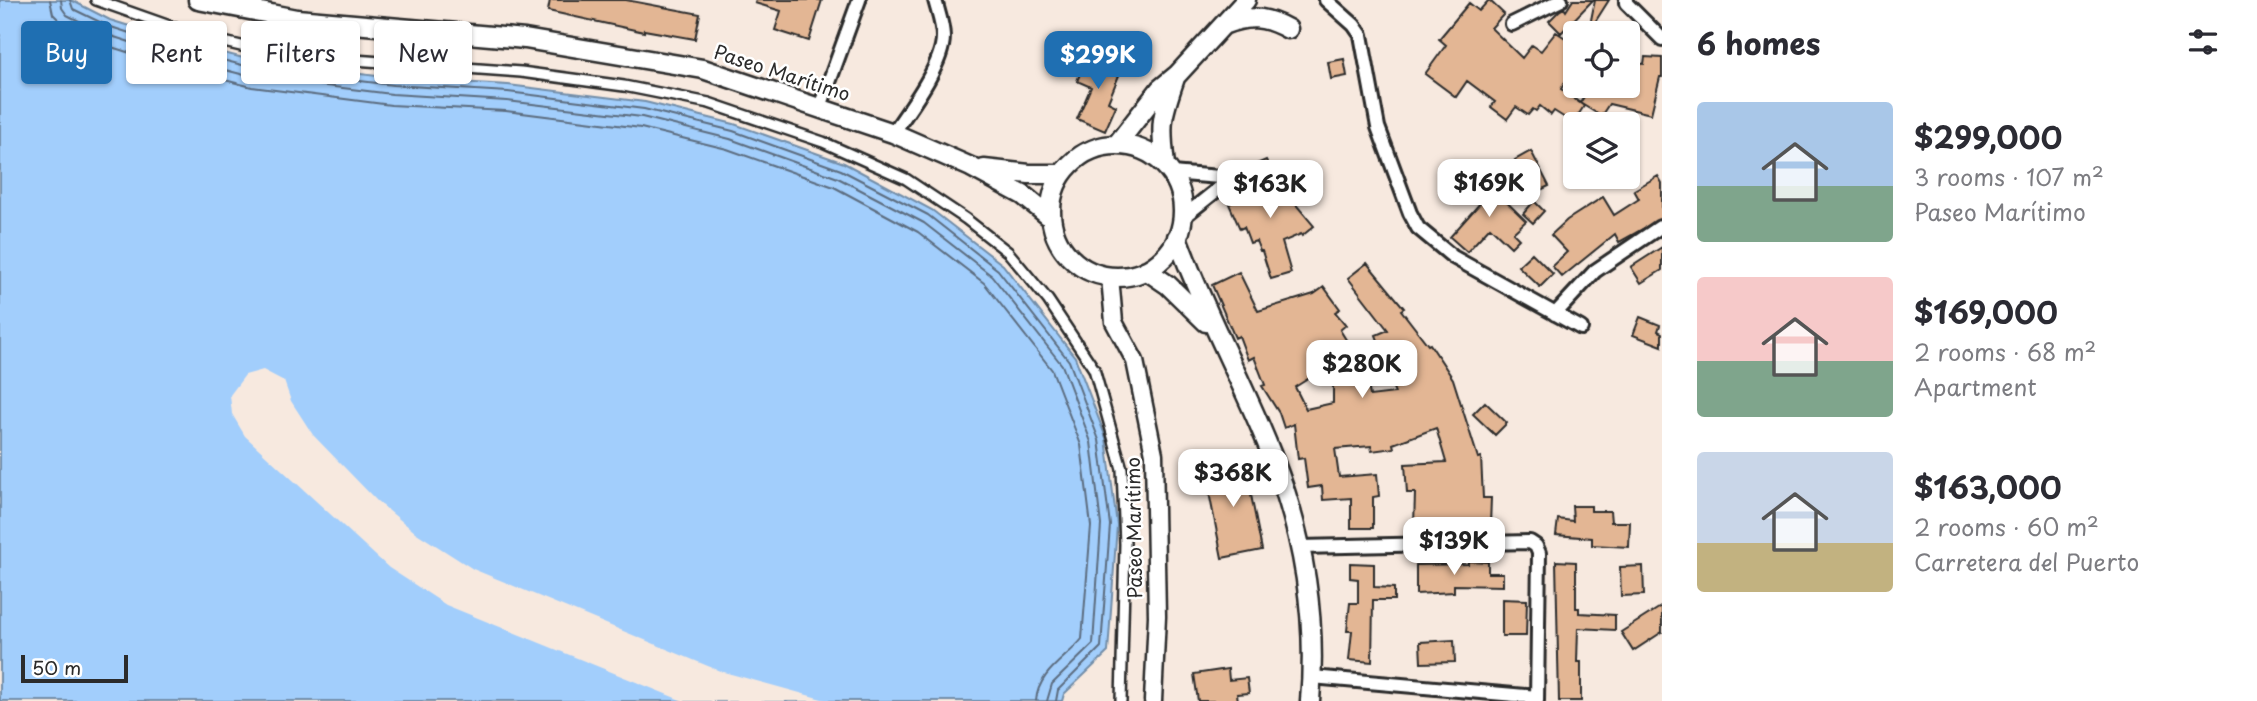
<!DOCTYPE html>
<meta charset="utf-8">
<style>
:root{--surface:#fff;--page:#f7f7f7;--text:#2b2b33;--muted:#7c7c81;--accent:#1f6fb2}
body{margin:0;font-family:"Playpen Sans",sans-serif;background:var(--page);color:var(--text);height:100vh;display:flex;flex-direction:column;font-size:26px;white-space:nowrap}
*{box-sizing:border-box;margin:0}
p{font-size:23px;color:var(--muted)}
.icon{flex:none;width:38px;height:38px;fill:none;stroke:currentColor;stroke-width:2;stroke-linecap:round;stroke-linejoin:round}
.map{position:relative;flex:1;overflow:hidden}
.drawer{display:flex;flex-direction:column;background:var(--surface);width:595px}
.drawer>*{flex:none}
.hud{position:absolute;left:21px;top:21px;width:665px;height:63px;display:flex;gap:14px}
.buttons{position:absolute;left:1563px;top:21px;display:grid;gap:14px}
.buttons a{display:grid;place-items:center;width:77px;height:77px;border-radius:7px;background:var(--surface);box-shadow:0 2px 5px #0004;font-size:35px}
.scale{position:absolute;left:21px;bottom:18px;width:107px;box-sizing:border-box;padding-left:7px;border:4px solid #2b2b2b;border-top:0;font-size:19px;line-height:24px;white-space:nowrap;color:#2b2b2b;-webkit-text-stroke:5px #fff;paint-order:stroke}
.price{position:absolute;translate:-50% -60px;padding:0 16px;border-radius:14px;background:#fff;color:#222;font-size:23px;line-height:46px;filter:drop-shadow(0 2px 4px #0008)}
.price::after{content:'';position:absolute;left:50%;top:42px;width:21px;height:16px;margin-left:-10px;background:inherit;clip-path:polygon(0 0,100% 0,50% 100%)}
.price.active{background:var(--accent);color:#fff}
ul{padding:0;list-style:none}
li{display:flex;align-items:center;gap:21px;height:175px;padding:0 35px}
li span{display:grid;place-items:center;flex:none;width:196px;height:140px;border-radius:7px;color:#555}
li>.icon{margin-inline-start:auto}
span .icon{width:84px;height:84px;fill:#fffc;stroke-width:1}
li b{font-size:30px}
h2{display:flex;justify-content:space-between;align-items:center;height:84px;padding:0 35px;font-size:30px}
.pill{padding:0 24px;border-radius:7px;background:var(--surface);box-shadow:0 2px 5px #0004;font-size:24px;line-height:63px}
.pill.active{background:var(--accent);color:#fff}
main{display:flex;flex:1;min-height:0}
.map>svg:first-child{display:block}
.water{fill:#a2cefc;stroke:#728da8;stroke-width:2}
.pier{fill:#f7e9df}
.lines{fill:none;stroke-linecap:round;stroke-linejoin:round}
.shore{stroke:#5b6c7f;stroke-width:2}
.building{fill:#e3b694;stroke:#2b2b2b;stroke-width:2}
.pedestrian-casing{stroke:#2b2b2b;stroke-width:14}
.minor-casing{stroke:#2b2b2b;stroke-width:18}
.tertiary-casing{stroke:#2b2b2b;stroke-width:21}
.secondary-casing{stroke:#2b2b2b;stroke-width:23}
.pedestrian{stroke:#fff;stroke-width:9}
.minor{stroke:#fff;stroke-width:12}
.tertiary{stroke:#fff;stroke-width:16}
.secondary{stroke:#fff;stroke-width:18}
.labels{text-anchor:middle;stroke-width:5;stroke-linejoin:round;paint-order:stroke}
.street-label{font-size:19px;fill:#2b2b2b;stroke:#fff}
</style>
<main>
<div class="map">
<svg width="1662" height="701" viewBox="0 0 1662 701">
<rect width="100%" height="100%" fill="#f7e9df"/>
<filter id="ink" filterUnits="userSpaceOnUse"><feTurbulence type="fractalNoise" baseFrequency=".0143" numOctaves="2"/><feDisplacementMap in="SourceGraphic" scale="14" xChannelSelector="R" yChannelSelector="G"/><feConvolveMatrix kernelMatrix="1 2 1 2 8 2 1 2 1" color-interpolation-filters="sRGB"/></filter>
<g filter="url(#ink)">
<path class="water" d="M0 0H71L110 20 181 42 255 61 393 78 508 85 645 102 734 124 844 163 932 210 1003 265 1075 357 1106 438 1117 525 1108 652 1064 694 1062 701H0Z"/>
<path class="pier" d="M263 370 284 381 291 401 313 435 377 501 415 532 473 569 720 671 829 701H683L446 605 389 568 245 436 232 414 230 395 245 375Z"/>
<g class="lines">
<path class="shore" d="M50 0 53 14 65 26 102 44 174 67 252 87 391 105 506 111 641 128 727 149 834 187 918 232 984 283 1052 370 1081 445 1091 526 1082 639C1066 659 1038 672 1036 701
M61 0 62 8 67 15 105 34 176 57 252 77 392 94 507 101 642 117 730 139 838 178 924 223 992 276 1062 365 1091 442 1101 525 1093 644 1052 684 1047 701
M70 0 73 9 108 26 179 49 254 68 393 85 508 92 644 109 733 131 841 170 928 215 998 270 1069 361 1099 440 1110 525 1101 647 1058 690 1056 701"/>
</g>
<path class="building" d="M550 0H626L700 14 695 39 644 30V32L548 11Z
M756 0H822L809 41 775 30 781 11 755 3Z
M1489 0 1504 14 1491 28 1522 58 1532 45 1541 51 1556 32 1575 44V67L1561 89 1584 106 1573 123 1554 111 1551 115 1540 106 1536 111 1533 109 1528 115 1516 107 1507 119 1491 107 1495 102 1467 81 1456 97 1425 74 1446 45 1439 39 1469 3 1479 11Z
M1573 0H1593L1561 33 1549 21 1559 11 1564 8 1566 11Z
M1595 0H1609L1590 30H1589Z
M1088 54 1122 68 1108 102 1116 106 1105 131 1077 119 1091 87 1077 81Z
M1645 57 1662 58V77H1660L1651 114 1609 104 1601 116 1580 103 1591 86H1630L1632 63 1644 64Z
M1344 59 1347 76 1331 79 1328 62Z
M1531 151 1549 186 1532 194 1515 160Z
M1266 160 1277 182 1314 226 1302 236 1301 234 1282 242 1291 273 1271 279 1262 251H1260L1256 241 1250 243 1244 227 1240 229 1229 204 1254 192 1262 186 1252 166Z
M1658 176 1662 183V218L1619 242 1615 234 1562 277 1552 266 1567 252 1551 235 1567 220 1603 197 1614 215 1639 199 1634 190Z
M1484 180 1526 221 1513 233 1519 239 1511 247 1490 227 1467 252 1450 237 1482 201 1472 192Z
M1534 201 1544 211 1533 223 1523 214Z
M1662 247V270L1641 283 1631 267Z
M1532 253 1553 274 1540 287 1518 266Z
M1367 263 1404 308 1401 310 1428 345 1430 344 1453 379 1478 458 1481 457 1483 498H1491L1490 525 1414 526 1415 493H1407L1405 464 1446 462 1436 428 1393 444 1394 448 1372 451 1371 446 1335 449 1339 477 1377 474 1379 496 1373 497V528H1351V498L1323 500 1322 486 1308 488 1304 458 1298 459 1294 424 1284 428 1279 413 1262 386 1265 385 1254 357 1248 360 1239 336 1235 338 1212 285 1239 272 1258 311 1314 294 1324 287 1340 309 1335 312 1346 325 1340 330 1353 351 1295 387 1306 409 1333 403V377L1366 372 1370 396 1395 393 1393 388 1398 386 1390 367 1369 371 1367 359 1384 356 1376 335 1388 330 1348 278Z
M1640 317 1660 325 1658 331 1662 333V346L1633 335Z
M1485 402 1507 423 1495 435 1473 414Z
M1244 460 1262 550 1222 558 1204 467Z
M1572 506H1591V511H1610L1611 522H1630L1629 547 1592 545V538L1556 535 1558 519 1573 521Z
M1468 561 1488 562V573H1503V586L1454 585V592L1416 594V565L1468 564Z
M1556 561 1576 562V608H1579V613L1615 615V630L1578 628 1577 662H1581V701H1559Z
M1350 563 1374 564V587L1394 588V600H1373L1372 662 1349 660 1352 631H1347L1350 603H1358V579L1350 578Z
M1643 566 1644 595 1621 596 1620 567Z
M1502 599 1527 600 1526 636H1502Z
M1662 606V632L1633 651 1621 632Z
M1454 640 1455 662 1421 663 1420 642Z
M1228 669 1229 680 1247 678 1249 693 1237 694 1238 701H1198L1194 674Z"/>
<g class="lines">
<defs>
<path id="pedestrian" d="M96 0 198 36 254 49 354 60 521 72 624 86 709 103 823 142 906 179 966 219 1008 252 1048 300 1094 369 1122 469 1125 544 1121 701"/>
<path id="minor" d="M1326 0 1354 25 1361 35 1378 127 1410 213 1418 228 1453 257 1581 328
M1626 0V3L1662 39
M1512 24 1561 0
M820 107 859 0
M893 133C909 110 943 65 943 37 943 25 938 12 935 0
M1171 173 1232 178
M1182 218 1232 178
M1555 314 1595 271 1660 227
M1300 547 1530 542 1536 546 1539 553 1537 701
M1312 677 1537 697"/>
<path id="tertiary" d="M1110 277 1114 322 1135 361 1154 454 1157 616 1153 701"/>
<path id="secondary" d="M198 0 297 19 525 39 703 69 893 133 971 167 1023 195 1051 218
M1223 25C1248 15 1265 16 1288 29
M1117 144 1160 89 1177 75 1246 0
M1051 211a66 66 0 1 1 132 0a66 66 0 1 1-132 0Z
M1165 165C1160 124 1161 118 1175 78
M984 169 1029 174H1062
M1177 237C1208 323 1256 405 1285 491 1307 559 1316 630 1310 701
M1146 270 1168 285 1206 322"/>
</defs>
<use href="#pedestrian" class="pedestrian-casing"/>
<use href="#minor" class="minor-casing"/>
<use href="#tertiary" class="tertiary-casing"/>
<use href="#secondary" class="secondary-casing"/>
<use href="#pedestrian" class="pedestrian"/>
<use href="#minor" class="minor"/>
<use href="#tertiary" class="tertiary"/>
<use href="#secondary" class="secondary"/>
</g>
</g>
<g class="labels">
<g class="street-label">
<text transform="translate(782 73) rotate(18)" y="7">Paseo Marítimo</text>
<text transform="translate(1134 528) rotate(-91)" y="7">Paseo Marítimo</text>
</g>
</g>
</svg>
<div class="buttons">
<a><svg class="icon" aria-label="locate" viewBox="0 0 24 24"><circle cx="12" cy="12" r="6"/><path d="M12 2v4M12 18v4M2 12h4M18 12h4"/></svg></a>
<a><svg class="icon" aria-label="layers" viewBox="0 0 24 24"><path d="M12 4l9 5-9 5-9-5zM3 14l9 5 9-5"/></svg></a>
</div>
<div class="scale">50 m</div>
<b class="price active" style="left:1098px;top:91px">$299K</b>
<b class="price" style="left:1489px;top:219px">$169K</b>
<b class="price" style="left:1270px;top:220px">$163K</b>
<b class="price" style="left:1362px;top:400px">$280K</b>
<b class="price" style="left:1233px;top:509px">$368K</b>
<b class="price" style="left:1454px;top:577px">$139K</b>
<div class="hud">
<a class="pill active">Buy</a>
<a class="pill">Rent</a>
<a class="pill">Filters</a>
<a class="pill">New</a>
</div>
</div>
<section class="drawer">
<h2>6 homes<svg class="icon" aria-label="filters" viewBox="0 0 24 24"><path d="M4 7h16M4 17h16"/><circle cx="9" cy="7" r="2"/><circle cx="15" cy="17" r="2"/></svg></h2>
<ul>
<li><span style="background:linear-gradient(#a9c7e8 60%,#7fa58c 0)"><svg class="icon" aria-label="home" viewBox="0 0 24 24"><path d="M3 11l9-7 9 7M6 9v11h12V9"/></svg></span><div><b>$299,000</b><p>3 rooms · 107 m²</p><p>Paseo Marítimo</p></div></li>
<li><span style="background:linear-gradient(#f6c9c9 60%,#7fa58c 0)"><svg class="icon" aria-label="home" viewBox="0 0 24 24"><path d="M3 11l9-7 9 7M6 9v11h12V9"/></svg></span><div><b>$169,000</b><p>2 rooms · 68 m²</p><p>Apartment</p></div></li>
<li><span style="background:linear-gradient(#c9d6e8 65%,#c2b280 0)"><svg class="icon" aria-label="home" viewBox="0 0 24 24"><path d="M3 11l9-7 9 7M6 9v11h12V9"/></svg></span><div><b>$163,000</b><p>2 rooms · 60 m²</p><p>Carretera del Puerto</p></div></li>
</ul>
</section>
</main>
